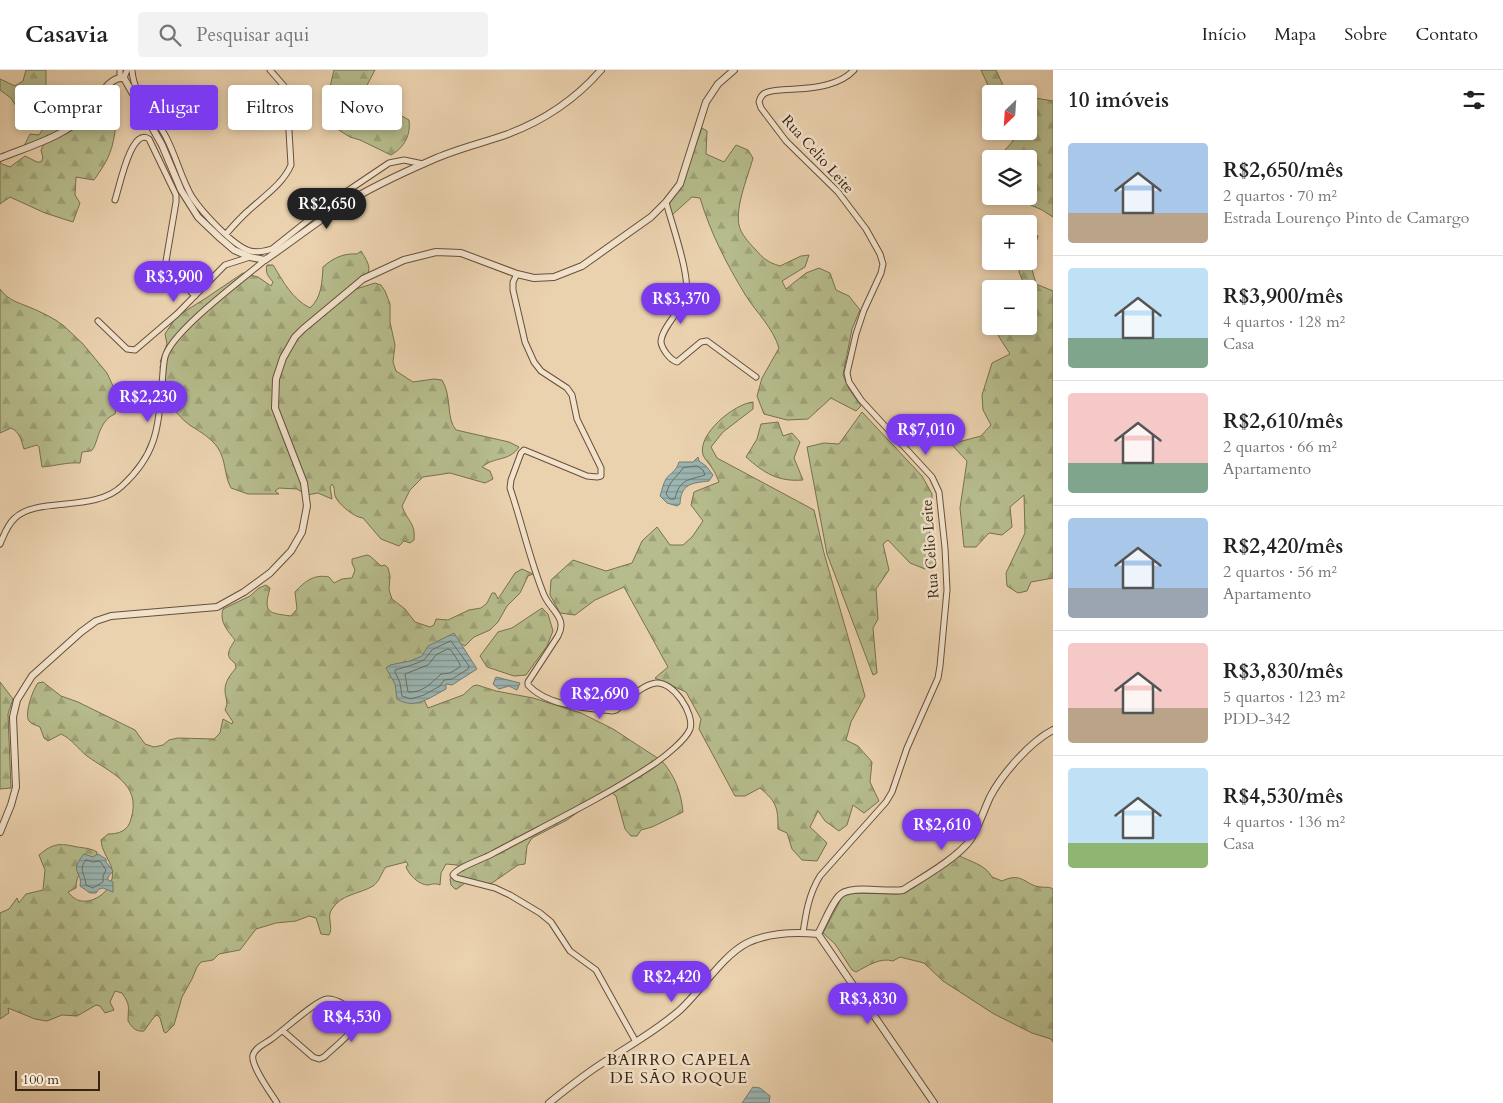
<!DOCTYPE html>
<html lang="pt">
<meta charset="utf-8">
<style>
:root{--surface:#fff;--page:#f2f2f2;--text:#222;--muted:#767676;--line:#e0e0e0;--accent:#7c3aed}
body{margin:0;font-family:Cardo,serif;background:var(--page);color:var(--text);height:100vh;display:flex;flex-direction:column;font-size:19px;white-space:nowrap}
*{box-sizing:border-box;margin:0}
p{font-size:16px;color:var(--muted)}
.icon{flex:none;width:28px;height:28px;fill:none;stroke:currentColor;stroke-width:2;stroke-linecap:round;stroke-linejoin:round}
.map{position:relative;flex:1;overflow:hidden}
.drawer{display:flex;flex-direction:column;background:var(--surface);width:450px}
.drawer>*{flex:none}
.hud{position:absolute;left:15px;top:15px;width:475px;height:45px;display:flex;gap:10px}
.needle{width:32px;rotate:205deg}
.tools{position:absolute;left:982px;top:15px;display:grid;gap:10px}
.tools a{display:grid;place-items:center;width:55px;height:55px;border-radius:5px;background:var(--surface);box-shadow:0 2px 8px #0003;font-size:25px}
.scale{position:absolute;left:15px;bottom:12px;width:85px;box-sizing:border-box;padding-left:5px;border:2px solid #392413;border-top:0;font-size:14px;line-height:18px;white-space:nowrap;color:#392413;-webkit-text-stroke:4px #f2e2cb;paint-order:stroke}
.price{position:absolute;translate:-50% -42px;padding:0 11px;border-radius:18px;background:var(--accent);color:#fff;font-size:16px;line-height:32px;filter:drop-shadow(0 1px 2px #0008)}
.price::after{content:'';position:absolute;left:50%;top:30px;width:15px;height:11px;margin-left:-8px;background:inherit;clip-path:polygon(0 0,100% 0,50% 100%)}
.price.on{background:#222;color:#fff}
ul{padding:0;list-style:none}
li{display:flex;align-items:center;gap:15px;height:125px;padding:0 15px}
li+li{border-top:1px solid var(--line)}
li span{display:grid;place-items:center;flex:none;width:140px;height:100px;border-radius:5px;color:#555}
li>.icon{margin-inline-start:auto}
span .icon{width:60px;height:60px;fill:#fffc;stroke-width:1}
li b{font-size:21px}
h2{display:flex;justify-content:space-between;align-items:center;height:60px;padding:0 15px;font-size:21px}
.pill{padding:0 18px;border-radius:5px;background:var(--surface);box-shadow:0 2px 8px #0003;font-size:18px;line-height:45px}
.pill.on{background:var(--accent);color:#fff}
header{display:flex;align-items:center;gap:30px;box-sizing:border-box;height:70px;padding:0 25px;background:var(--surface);border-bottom:1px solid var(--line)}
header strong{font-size:24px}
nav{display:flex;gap:28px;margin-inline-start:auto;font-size:18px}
.search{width:350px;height:45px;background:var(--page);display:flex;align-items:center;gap:12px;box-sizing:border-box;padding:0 18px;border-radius:5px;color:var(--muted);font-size:19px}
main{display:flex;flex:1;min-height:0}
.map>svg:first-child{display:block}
.forest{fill:url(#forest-firs);stroke:#787050}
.water{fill:url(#water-rules);stroke:#737c73}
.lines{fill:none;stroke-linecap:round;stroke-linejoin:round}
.shore{stroke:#6a6d63;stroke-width:1}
.minor-casing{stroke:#66503a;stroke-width:7}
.tertiary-casing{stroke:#66503a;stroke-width:8}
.minor{stroke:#f2e2cb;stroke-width:5}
.tertiary{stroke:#f2e2cb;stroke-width:6}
.labels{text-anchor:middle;stroke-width:5;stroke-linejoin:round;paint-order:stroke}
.street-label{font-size:15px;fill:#392413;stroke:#f2e2cb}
.neighbourhood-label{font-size:16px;letter-spacing:1px;fill:#392413;stroke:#f2e2cb}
</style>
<header>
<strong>Casavia</strong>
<div class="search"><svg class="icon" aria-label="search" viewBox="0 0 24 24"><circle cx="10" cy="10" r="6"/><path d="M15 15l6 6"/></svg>Pesquisar aqui</div>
<nav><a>Início</a><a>Mapa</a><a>Sobre</a><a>Contato</a></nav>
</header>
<main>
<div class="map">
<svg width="1053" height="1033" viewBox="0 0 1053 1033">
<defs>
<pattern id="forest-firs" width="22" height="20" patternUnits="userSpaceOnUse" patternTransform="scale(1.25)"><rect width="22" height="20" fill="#b6bc8c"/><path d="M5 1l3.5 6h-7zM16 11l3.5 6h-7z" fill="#9da178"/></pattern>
<pattern id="water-rules" width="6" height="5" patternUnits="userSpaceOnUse" patternTransform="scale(1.25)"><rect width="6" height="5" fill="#9ab6b3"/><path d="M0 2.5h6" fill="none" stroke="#7f9490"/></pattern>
</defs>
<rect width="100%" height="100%" fill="#ebd2af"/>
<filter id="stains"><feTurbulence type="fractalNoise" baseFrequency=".004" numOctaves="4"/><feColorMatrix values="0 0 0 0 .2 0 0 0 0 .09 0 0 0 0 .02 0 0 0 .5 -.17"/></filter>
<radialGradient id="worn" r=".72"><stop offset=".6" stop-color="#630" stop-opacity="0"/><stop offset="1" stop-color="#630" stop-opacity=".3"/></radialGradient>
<path class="forest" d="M26 0H46V26C61 38 63 30 78 25L87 29 91 34 98 32 102 42 116 54C113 80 109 89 94 110L76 107 75 125 80 133 73 152 45 143 10 127 0 134V92L2 94 10 97 25 86 37 92H41L43 88 41 80 44 74 24 76 30 64 39 65 43 59 37 52 16 36 11 28 0 20V9L15 16 23 11Z
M334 0H375L366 17 369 21 393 41 409 50C411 65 404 78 391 85L360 70 350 67 334 57 335 49 331 48 330 17Z
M981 0H996L1007 24H992Z
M1029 27 1053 31V147L1042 140 1011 126H1029V89H1013L1012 86 1008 89H997L1013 71 1008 61H1029Z
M702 58 707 61 706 84 724 92 736 75 748 80 753 88C748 107 732 143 741 161 744 167 750 174 755 179 764 189 767 192 780 196L801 186 809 185 805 197 782 211 786 219 806 203 819 198 830 203 836 220 849 226 860 240 852 259 843 305 849 319 861 336 856 341 831 328 808 349 787 350 764 344 757 326 762 308 779 278C773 258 757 243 746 226 726 193 711 164 700 128L692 127 672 145 668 134 680 118Z
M1029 161 1038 166 1030 192 1036 214 1053 221V508L1031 512 1027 521 1018 523 1007 516 1006 503 1025 463 1024 425 1010 437 1012 457 1002 465 989 463 976 477H964L960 438 967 391 951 374 981 366 991 355 983 340 982 325 992 293 1010 284 992 256H1029V219H1026L1019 202 1021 191H1029Z
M361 181C374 201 370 202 356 219L375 213 381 215 385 221 390 234V252L395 275 393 292 396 301 413 312 434 309 442 310C452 326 446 349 456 360L509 372 519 377C509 392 495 386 482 397L490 401 493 409 485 413 450 403 423 407 410 420 402 436C407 451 416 453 414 470L410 473 404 471 399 476 381 469 363 448C355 448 338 434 335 426 334 421 335 418 332 414L330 417 332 429 318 423 307 425 297 419 279 418 275 421 279 424H248L231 418C224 405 226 390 218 378 211 368 201 362 191 356 169 340 163 321 160 296L164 294 160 292 167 274 165 264 176 247 206 228 243 203 258 207 271 216 273 212C268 206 265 203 267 195H273C283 211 292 229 310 238 322 227 322 212 323 197 333 188 344 183 357 184Z
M0 219C8 230 17 232 29 237 41 242 54 248 64 256L83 274 107 303 119 329 115 344C97 351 98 377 91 381 90 381 83 382 82 382L80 393C67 392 55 396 42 397L39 377 37 375 24 379C21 370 20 362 11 358L0 363Z
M753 332V339L723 362 711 377 717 388 814 440 824 483 865 626 851 652 846 670 858 676 872 692 870 712 879 731 864 743 853 735 847 755 839 761 825 751 818 741 810 757 827 773 817 791 802 790 792 779 787 763 778 759C778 738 777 732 760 718L745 726H735L699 659 701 649 686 622 655 608 668 597 624 517 595 530 575 545 560 543 550 525 551 510 573 490 606 501 632 493 642 471 657 457 670 475H683L692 467 703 451 691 435 694 422 719 412C717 407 715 402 712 398 710 394 705 390 703 385 697 364 734 334 753 332Z
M862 342 922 406 932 424V449L928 471 936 485 933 495 925 499 910 493 888 470 883 474 889 500 876 519 878 549 873 558 877 603 873 605 827 484 807 377 824 373 839 374Z
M778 352 783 366 792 363 800 372 794 388 803 410C778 412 764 403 746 387L757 369 761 354Z
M367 485 370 486 381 496 385 495 388 498 390 506 389 520 392 529 405 539 415 552 430 557 434 555 436 549 448 550 469 540 481 538 487 533 492 523H495L498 529 515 503 522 499 533 504 528 506 520 523 507 536 498 552 490 560 474 567 465 576 461 574 443 587 424 630 428 638 463 625 473 616 477 615 496 621 533 628 581 643 613 659 662 691C675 706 681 722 683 742L652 757 641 760 637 766H631L625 759 616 726 612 723 593 731 567 750 532 768 527 776 525 794 518 795 492 813 481 815 465 813 457 819H455L451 815 450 809 459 797 457 795 446 794 441 803 440 815C435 813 433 814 428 815 419 815 409 805 406 797L408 794 406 792 386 797C381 803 380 811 373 816 360 824 341 824 332 839 326 847 334 857 329 865L321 864 316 848 309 846 296 851 276 853 256 859 240 880 219 884 213 890 201 892 197 897 192 909 182 927 174 955 166 963 164 962 160 948 157 945 154 947 144 961C135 962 132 957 128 951 128 937 131 936 122 923L115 921 110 932 114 940 105 943 100 936 96 935 77 946 62 945 47 951 35 949 8 938 9 943 0 949V843L9 839 17 828 19 833 26 824 43 820 45 800 39 785C53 773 60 773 77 777 84 778 90 778 97 782L95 791C83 799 76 803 76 818L68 822C74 829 78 832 88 831 104 828 117 812 111 796 107 786 102 781 101 770L108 764C119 764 128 761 131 749 142 713 110 703 87 686 78 679 72 669 61 664L48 671 44 668 40 657C36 655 31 654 29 651 24 644 33 619 38 613L43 612 61 626 78 632 135 660 145 674 154 677 163 675 169 670 178 668 214 669 220 663 223 649 232 654 233 652 225 640C229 632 225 628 225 620 225 611 231 604 236 598L235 593C224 586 229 580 235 570 228 561 219 552 223 539L250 526 259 518 266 515 270 518C263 543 268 543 291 546L297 539 295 522C305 511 314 504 329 507L334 513 342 509 352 508 355 500 352 493V489Z
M542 538 548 544 553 561 547 576 526 605 514 606 487 597 480 586 498 562 512 558Z
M0 612 13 629 8 644 11 718 0 719Z
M958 785C970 792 985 794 992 807L1002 811C1023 801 1025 816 1041 817 1046 818 1048 816 1053 819V972L1051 969 1032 963 994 944 943 911 924 893 900 887 893 891C881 887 867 896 856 902L852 900 835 874 823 863 842 827 848 823 898 824 913 818Z"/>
<path class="water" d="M698 387 699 391 706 396 713 405 709 411C691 413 681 414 680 434L677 436 667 433 660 426C662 420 663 414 666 409 671 402 676 402 679 392H693Z
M454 563 477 599 452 615 446 614V619C429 628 415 640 397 629L395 614 386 598 390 595 410 591 422 586 428 576Z
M496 607 520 613 517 620 509 616 499 619 493 614Z
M84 784 93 787 98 784 106 789V792L113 801 108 807V810L113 812V822L103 818 99 819 96 823H90L80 816C83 801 68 803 84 784Z
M753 1017 760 1018 770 1026 769 1033H742Z"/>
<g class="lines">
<path class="shore" d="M697 396 703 400 705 405C689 410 679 409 675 429H670L666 424C671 408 675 410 683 398Z
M451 571 469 596 468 599 452 609 444 610 440 616 424 625 411 629 402 626 400 613 395 602V600L412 595 424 590 432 580Z
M448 579 451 580 460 594V597L450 603 441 604C431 613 423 623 408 622L405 604 428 595 436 585Z
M86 790 93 792 100 791 106 800 103 806V812L93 818 86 815C85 804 78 799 86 790Z"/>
<defs>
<path id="minor" d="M120 0V8
M132 0C133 25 155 46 166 67 176 86 181 108 192 127 202 142 233 176 250 181 258 183 265 181 272 179L331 132 389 93 404 90 423 94
M124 8 127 0
M115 130C119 119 131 56 149 69L176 125V132L166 191 169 198 195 226
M666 132C671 152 693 212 685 229 680 241 661 259 661 272 662 279 670 290 677 292L701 272 707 271 756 307
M226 164C233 156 240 148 248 141 263 127 283 114 291 95L287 27 284 16 270 0
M517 204 513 212V220L525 272 534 292 541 301 567 318 572 325 577 349 601 398V406L597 407 587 406 524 380 521 383 511 410 510 418C522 453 530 491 544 525 551 541 568 548 558 566L528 612V615C547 636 586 638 612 641L616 640C627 631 641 615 656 613 673 611 695 644 690 659 686 670 664 687 654 694 603 728 546 755 492 784 483 789 456 798 453 805L456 808 495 818 510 825 540 843 551 852 570 881 596 900 636 972
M98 251 127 279 135 280 177 244 225 195 250 187
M0 474C4 465 7 455 15 448 38 426 94 443 122 416 157 384 158 358 162 314 163 305 163 295 165 287 172 261 243 209 265 190
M803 863C806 842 809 824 820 806L886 732 892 722 907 678 938 608 940 596 947 520 945 478 939 422 932 407 861 330 849 312 847 303 856 264 864 240 881 203 883 194 880 184 866 159 838 122 786 71 761 38 759 32C760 28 761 25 765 23 775 19 786 20 796 19 816 18 840 15 854 0
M277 1033C271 1023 250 995 253 985 255 978 264 974 270 970 282 962 316 930 327 929 336 928 351 938 357 945 357 962 336 975 324 987L319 989 313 987 283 961"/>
<path id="tertiary" d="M0 88C30 76 66 66 89 42 99 31 107 6 124 8L162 75 181 120 198 147 220 168 234 180 250 187 265 190C291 172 317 152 343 135 371 117 402 103 432 90 456 79 483 73 508 64 545 50 575 30 601 0
M0 762 11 735 16 717 13 647 17 630 32 606 81 562 96 551 111 546 217 537 244 522 270 503 291 481 302 462 307 436 304 413 275 338 276 309 283 288 295 267 303 259 363 209 404 190 436 182 461 183 517 204 534 208 554 207 582 196 651 147 666 132 680 114 706 32 718 14 734 0
M818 864 934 1033
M549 1033C564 1021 579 1009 595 998 623 979 654 963 680 940 701 921 722 886 747 873 768 863 796 862 818 864 825 852 830 836 839 826 849 814 887 823 903 820 922 808 959 787 971 769 979 756 984 740 990 727 1002 704 1030 672 1053 660"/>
</defs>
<use href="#minor" class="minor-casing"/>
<use href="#tertiary" class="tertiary-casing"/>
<use href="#minor" class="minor"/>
<use href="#tertiary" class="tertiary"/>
</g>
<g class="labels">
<g class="street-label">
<text transform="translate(818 84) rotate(48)" y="5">Rua Celio Leite</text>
<text transform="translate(930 479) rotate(-94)" y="5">Rua Celio Leite</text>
</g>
<g class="neighbourhood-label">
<text x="679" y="995">BAIRRO CAPELA<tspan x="679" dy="18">DE SÃO ROQUE</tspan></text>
</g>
</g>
<rect width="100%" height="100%" filter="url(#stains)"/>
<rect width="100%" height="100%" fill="url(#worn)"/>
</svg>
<div class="tools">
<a><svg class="needle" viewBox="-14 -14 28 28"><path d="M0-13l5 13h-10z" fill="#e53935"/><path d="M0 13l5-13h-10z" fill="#767676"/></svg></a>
<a><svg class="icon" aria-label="layers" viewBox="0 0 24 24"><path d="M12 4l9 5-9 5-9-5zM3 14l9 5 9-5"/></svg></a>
<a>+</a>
<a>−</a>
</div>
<div class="scale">100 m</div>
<b class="price on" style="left:327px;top:160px">R$2,650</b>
<b class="price" style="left:174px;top:233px">R$3,900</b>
<b class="price" style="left:681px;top:255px">R$3,370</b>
<b class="price" style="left:148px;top:353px">R$2,230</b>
<b class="price" style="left:926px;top:386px">R$7,010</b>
<b class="price" style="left:600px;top:650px">R$2,690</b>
<b class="price" style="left:942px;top:781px">R$2,610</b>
<b class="price" style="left:672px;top:933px">R$2,420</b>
<b class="price" style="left:868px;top:955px">R$3,830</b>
<b class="price" style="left:352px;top:973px">R$4,530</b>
<div class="hud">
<a class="pill">Comprar</a>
<a class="pill on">Alugar</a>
<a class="pill">Filtros</a>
<a class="pill">Novo</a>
</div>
</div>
<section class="drawer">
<h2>10 imóveis<svg class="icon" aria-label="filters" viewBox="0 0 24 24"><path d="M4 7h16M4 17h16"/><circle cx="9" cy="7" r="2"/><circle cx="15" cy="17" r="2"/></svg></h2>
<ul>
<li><span style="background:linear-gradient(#a9c7e8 70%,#b9a48a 0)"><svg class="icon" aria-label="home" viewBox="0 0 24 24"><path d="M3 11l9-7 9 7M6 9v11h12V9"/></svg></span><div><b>R$2,650/mês</b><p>2 quartos · 70 m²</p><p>Estrada Lourenço Pinto de Camargo</p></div></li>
<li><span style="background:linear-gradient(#bfe0f5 70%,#7fa58c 0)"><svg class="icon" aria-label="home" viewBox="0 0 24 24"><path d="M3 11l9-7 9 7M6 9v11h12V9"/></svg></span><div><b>R$3,900/mês</b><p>4 quartos · 128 m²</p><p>Casa</p></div></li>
<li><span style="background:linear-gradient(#f6c9c9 70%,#7fa58c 0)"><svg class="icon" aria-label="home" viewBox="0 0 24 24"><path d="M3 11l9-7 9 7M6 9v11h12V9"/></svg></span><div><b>R$2,610/mês</b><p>2 quartos · 66 m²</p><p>Apartamento</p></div></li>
<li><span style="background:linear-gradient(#a9c7e8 70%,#9aa5b1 0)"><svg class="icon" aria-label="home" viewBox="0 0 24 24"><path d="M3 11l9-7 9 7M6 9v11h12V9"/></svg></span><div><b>R$2,420/mês</b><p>2 quartos · 56 m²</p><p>Apartamento</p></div></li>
<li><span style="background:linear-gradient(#f6c9c9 65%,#b9a48a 0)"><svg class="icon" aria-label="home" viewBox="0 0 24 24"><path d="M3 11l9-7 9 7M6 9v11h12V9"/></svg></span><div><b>R$3,830/mês</b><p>5 quartos · 123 m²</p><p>PDD-342</p></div></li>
<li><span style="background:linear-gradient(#bfe0f5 75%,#8fb573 0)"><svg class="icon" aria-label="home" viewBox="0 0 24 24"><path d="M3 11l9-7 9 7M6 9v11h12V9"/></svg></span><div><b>R$4,530/mês</b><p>4 quartos · 136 m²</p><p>Casa</p></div></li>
</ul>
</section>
</main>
